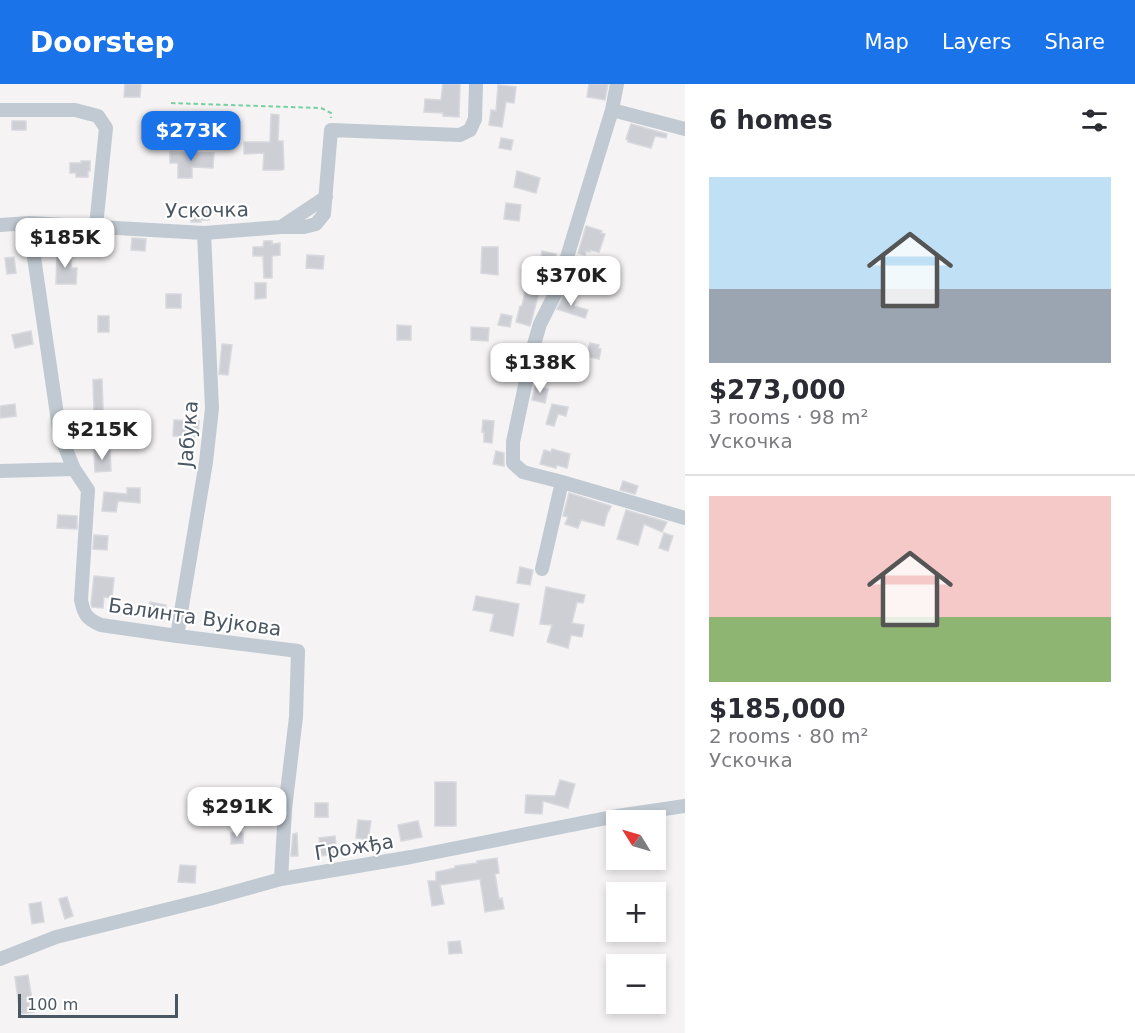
<!DOCTYPE html>
<meta charset="utf-8">
<style>
:root{--surface:#fff;--page:#f2f2f3;--text:#2b2b33;--muted:#7c7c81;--line:#e1e1e2;--accent:#1a73e8}
body{margin:0;font-family:"DejaVu Sans",sans-serif;background:var(--page);color:var(--text);height:100vh;display:flex;flex-direction:column;font-size:22px;white-space:nowrap}
*{box-sizing:border-box;margin:0}
p{font-size:20px;color:var(--muted)}
.icon{flex:none;width:33px;height:33px;fill:none;stroke:currentColor;stroke-width:2;stroke-linecap:round;stroke-linejoin:round}
.map{position:relative;flex:1;overflow:hidden}
.details{display:flex;flex-direction:column;background:var(--surface);width:450px}
.details>*{flex:none}
.needle{width:39px;rotate:307deg}
.controls{position:absolute;left:606px;top:726px;display:grid;gap:12px}
.controls a{display:grid;place-items:center;width:60px;height:60px;border-radius:0px;background:var(--surface);box-shadow:0 3px 9px #0003;font-size:30px}
.scale{position:absolute;left:18px;bottom:15px;width:160px;box-sizing:border-box;padding-left:6px;border:3px solid #4a5661;border-top:0;font-size:16px;line-height:21px;white-space:nowrap;color:#4a5661;-webkit-text-stroke:4px #fff;paint-order:stroke}
.price{position:absolute;translate:-50% -51px;padding:0 14px;border-radius:12px;background:#fff;color:#222;font-size:20px;line-height:39px;filter:drop-shadow(0 2px 3px #0008)}
.price::after{content:'';position:absolute;left:50%;top:36px;width:18px;height:14px;margin-left:-9px;background:inherit;clip-path:polygon(0 0,100% 0,50% 100%)}
.price.selected{background:var(--accent);color:#fff}
ul{padding:0;list-style:none}
li{display:grid;align-content:center;gap:12px;height:318px;padding:0 24px}
li+li{border-top:2px solid var(--line)}
li span{display:grid;place-items:center;height:186px;border-radius:0px;color:#555}
li>.icon{margin-inline-start:auto}
span .icon{width:108px;height:108px;fill:#fffc;stroke-width:1}
li b{font-size:26px}
h2{display:flex;justify-content:space-between;align-items:center;height:72px;padding:0 24px;font-size:26px}
header{display:flex;align-items:center;gap:36px;box-sizing:border-box;height:84px;padding:0 30px;background:var(--accent);color:#fff}
header strong{font-size:28px}
nav{display:flex;gap:33px;margin-inline-start:auto;font-size:21px}
main{display:flex;flex:1;min-height:0}
.map>svg:first-child{display:block}
.building{fill:#cdcfd5;stroke:#d7d9de;stroke-width:1.5}
.lines{fill:none;stroke-linecap:round;stroke-linejoin:round}
.path{stroke:#7ad0a6;stroke-width:2;stroke-dasharray:4.5 3;stroke-linecap:butt}
.street{stroke:#c1cad2;stroke-width:14}
.labels{text-anchor:middle;stroke-width:4.5;stroke-linejoin:round;paint-order:stroke}
.street-label{font-size:20px;fill:#4a5661;stroke:#fff}
</style>
<header>
<strong>Doorstep</strong>
<nav><a>Map</a><a>Layers</a><a>Share</a></nav>
</header>
<main>
<div class="map">
<svg width="685" height="949" viewBox="0 0 685 949">
<rect width="100%" height="100%" fill="#f5f3f3"/>
<path class="building" d="M125 0H141L140 13H124Z
M443 0H460L459 33 443 32V29L424 28 425 15 441 16Z
M589 0H608L605 16 587 13Z
M498 1 516 3 514 19 506 18 502 43 489 41 491 26 496 27Z
M271 30 279 31 278 57H283L284 85 282 86H263L264 69 244 70V58H270Z
M12 37H26V46H12Z
M631 40 667 50 666 54 655 52 651 64 628 58V56L626 55Z
M501 54 513 56 511 66 499 64Z
M170 68 214 69 213 84 192 83V94H178V79H170Z
M81 77H90V87H88V93H76V89H70V79H81Z
M517 87 540 94 536 109 514 103Z
M506 119 521 121 519 137 504 135Z
M192 124H209V136H200L201 138H191Z
M586 142 602 147 601 149 605 150 599 168 590 166V168L586 167 585 171 578 169Z
M132 154 146 155 145 167 131 166Z
M264 157H272V160L280 159V171L272 172V194H264L263 172H253V163H263Z
M482 163H498V191L481 189Z
M61 166H71V184H77L76 200H56L57 170H61Z
M542 167 556 170 554 184 546 182 530 242 516 238 520 222H522L529 189 522 187 523 178 540 180Z
M307 171 324 172 323 185 306 184Z
M14 173 16 189 7 190 5 174Z
M255 199H266V214L255 215Z
M565 209 572 212 571 216 575 217 574 222 588 226 585 234 557 225Z
M166 210H181V224H166Z
M501 230 512 232 510 243 498 241Z
M98 232H109V248H98Z
M397 241 411 242V256H397Z
M471 243 489 244 488 257 471 256Z
M31 247 33 260 15 264 12 251Z
M590 259 599 261 598 264 601 265 599 275 586 272Z
M222 260 232 261 228 291 219 290Z
M550 266 548 274 553 276 551 282 539 280 542 267Z
M523 269 520 284 493 278 494 275 508 274H504V272Z
M102 295 103 327H110V329H114V339H93V327H94L93 296Z
M535 302 548 305 545 319 532 316Z
M15 320 16 332 0 334V322Z
M552 320 568 323 566 332 558 330 554 342 546 340Z
M174 336 199 337 198 353 173 352Z
M483 336 494 337 492 359 484 358V348H482Z
M552 365 570 370 567 384 557 381 556 384 540 380 544 366 551 368Z
M110 366 111 387 95 388 94 367Z
M496 367 504 369V382L493 380Z
M623 397 638 402 635 410 620 406Z
M127 404H140V419L118 417 116 428 102 427 104 408 127 410Z
M569 409 611 422 609 427H608L604 442 581 436 578 444 565 440 568 433 563 432Z
M626 426 667 438 662 448 644 440 638 461 617 455Z
M58 431 77 432V445L57 444Z
M664 449 673 452 668 467 659 464Z
M94 451 108 452 107 466 93 465Z
M520 483 533 486 530 501 517 499Z
M94 492 114 494 112 514 104 513 103 524 92 523 91 520Z
M546 503 585 511 583 519 577 518 572 539 584 541 582 553 571 551 568 564 547 558 552 541 540 540Z
M476 512 519 520 513 552 490 547 494 530 473 526Z
M150 518 166 521 164 537 147 534Z
M560 696 575 700 568 724 543 717 542 730 525 729 526 711 555 712Z
M435 698H456V742H435Z
M315 719H328V733H315Z
M358 736 371 737 368 756 356 754Z
M418 737 422 753 401 757 398 741Z
M243 748V759L231 760V749Z
M297 749 298 772H291L293 750Z
M335 752 337 770 321 772 319 754Z
M497 774 499 789 495 790 499 815 502 814 504 825 485 828 480 795 440 801 444 820 432 822 428 797H436V788L455 784V782L477 779V777Z
M180 781 196 782 195 799 178 798Z
M67 813 73 832 65 835 59 815Z
M41 818 44 838 32 840 29 820Z
M460 857 462 869 449 870 448 858Z
M28 891 34 928 20 930 15 893Z"/>
<g class="lines">
<path class="path" d="M171 19 321 24 331 29V34"/>
<path class="street" d="M617 0 612 26 557 206 540 240 533 264 513 358V379L523 388 562 398 685 434
M0 26H75L98 32 106 44 96 142
M612 26 685 45
M29 139 60 351 74 385 88 406 81 516C84 531 87 535 101 541L177 552 298 567 296 633 285 725 281 795
M0 141 29 139 204 149 281 143H304L316 140 324 130 331 46 460 51 470 46 475 35 476 0
M281 143 326 113
M0 387 74 385
M542 485 562 398
M177 552 206 378 212 324 204 149
M0 875 56 853 209 815 281 795 411 773 617 732 685 722"/>
</g>
<g class="labels">
<g class="street-label">
<text transform="translate(207 126) rotate(-1)" y="7">Ускочка</text>
<text transform="translate(188 350) rotate(-85)" y="7">Јабука</text>
<text transform="translate(195 533) rotate(8)" y="7">Балинта Вујкова</text>
<text transform="translate(354 763) rotate(-9)" y="7">Грожђа</text>
</g>
</g>
</svg>
<div class="controls">
<a><svg class="needle" viewBox="-14 -14 28 28"><path d="M0-13l5 13h-10z" fill="#e53935"/><path d="M0 13l5-13h-10z" fill="#7c7c81"/></svg></a>
<a>+</a>
<a>−</a>
</div>
<div class="scale">100 m</div>
<b class="price selected" style="left:191px;top:78px">$273K</b>
<b class="price" style="left:65px;top:185px">$185K</b>
<b class="price" style="left:571px;top:223px">$370K</b>
<b class="price" style="left:540px;top:310px">$138K</b>
<b class="price" style="left:102px;top:377px">$215K</b>
<b class="price" style="left:237px;top:754px">$291K</b>
</div>
<section class="details">
<h2>6 homes<svg class="icon" aria-label="filters" viewBox="0 0 24 24"><path d="M4 7h16M4 17h16"/><circle cx="9" cy="7" r="2"/><circle cx="15" cy="17" r="2"/></svg></h2>
<ul>
<li><span style="background:linear-gradient(#bfe0f5 60%,#9aa5b1 0)"><svg class="icon" aria-label="home" viewBox="0 0 24 24"><path d="M3 11l9-7 9 7M6 9v11h12V9"/></svg></span><div><b>$273,000</b><p>3 rooms · 98 m²</p><p>Ускочка</p></div></li>
<li><span style="background:linear-gradient(#f6c9c9 65%,#8fb573 0)"><svg class="icon" aria-label="home" viewBox="0 0 24 24"><path d="M3 11l9-7 9 7M6 9v11h12V9"/></svg></span><div><b>$185,000</b><p>2 rooms · 80 m²</p><p>Ускочка</p></div></li>
</ul>
</section>
</main>
